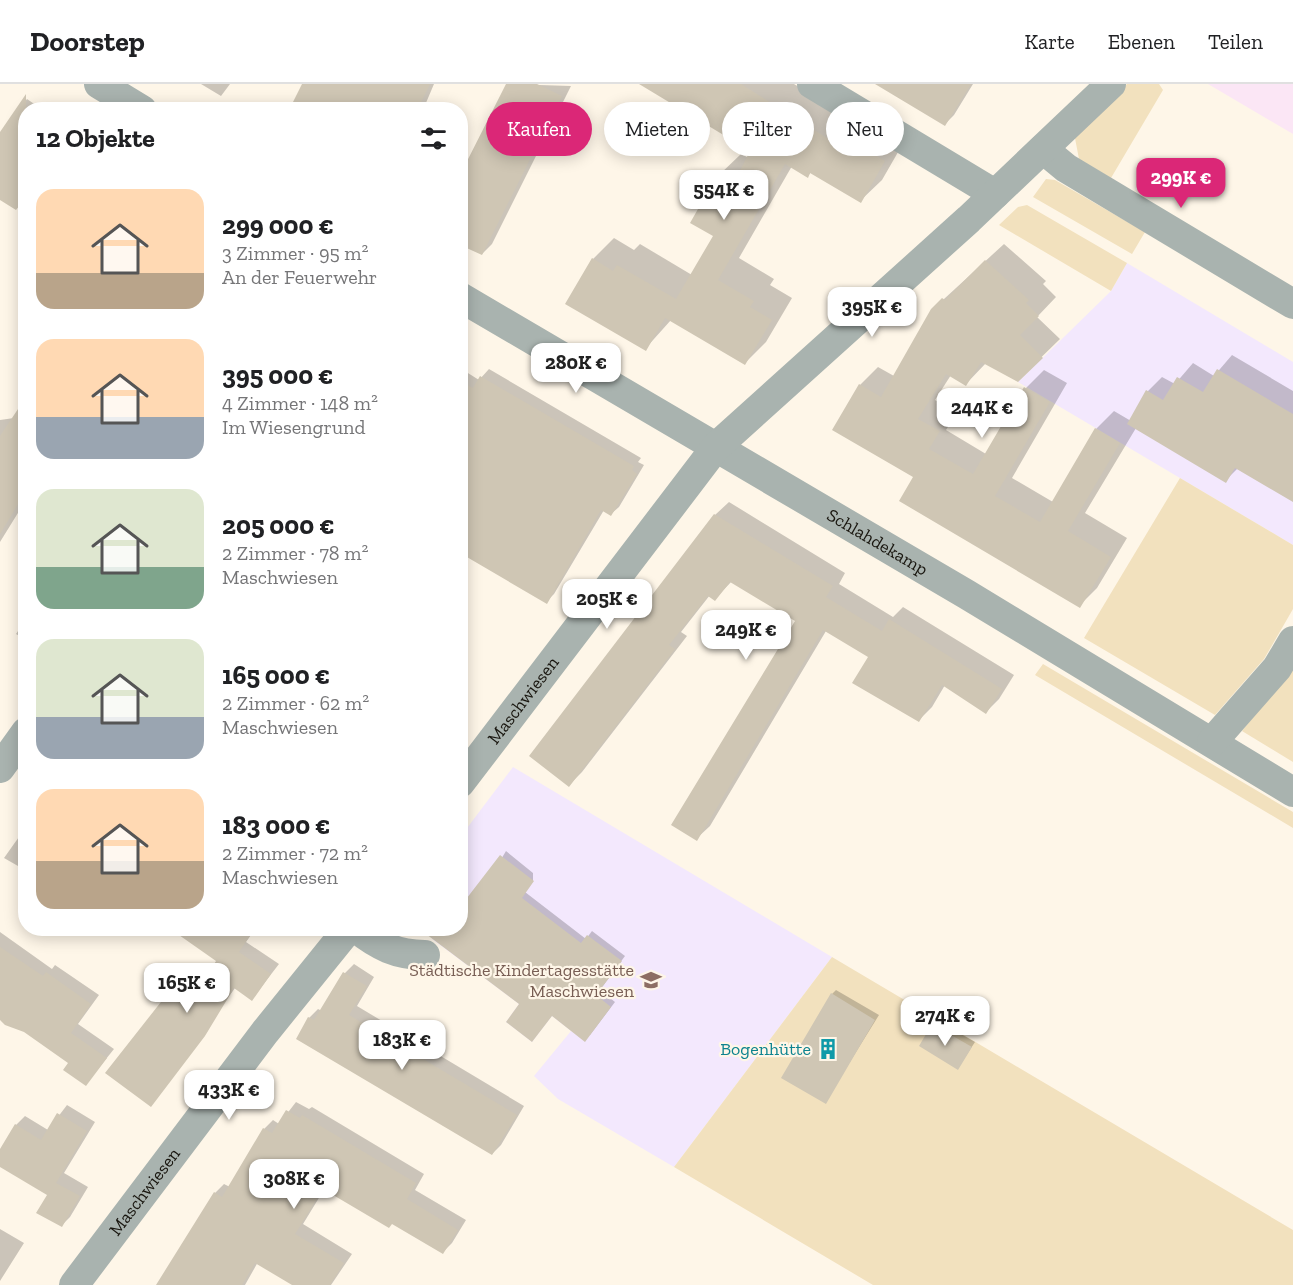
<!DOCTYPE html>
<html lang="de">
<meta charset="utf-8">
<style>
:root{--surface:#fff;--page:#f6f6f6;--text:#202124;--muted:#757577;--line:#e0e0e0;--accent:#db2777}
body{margin:0;font-family:"Zilla Slab",serif;background:var(--page);color:var(--text);height:100vh;display:flex;flex-direction:column;font-size:22px;white-space:nowrap}
*{box-sizing:border-box;margin:0}
p{font-size:20px;color:var(--muted)}
.icon{flex:none;width:33px;height:33px;fill:none;stroke:currentColor;stroke-width:2;stroke-linecap:round;stroke-linejoin:round}
.map{position:relative;flex:1;overflow:hidden}
.panel{position:absolute;left:18px;top:18px;width:450px;height:834px;display:flex;flex-direction:column;background:var(--surface);border-radius:24px;box-shadow:0 3px 15px #0003}
.panel>*{flex:none}
.top-card{position:absolute;left:486px;top:18px;width:570px;height:54px;display:flex;gap:12px}
.price{position:absolute;translate:-50% -51px;padding:0 14px;border-radius:12px;background:#fff;color:#222;font-size:20px;line-height:39px;filter:drop-shadow(0 2px 3px #0008)}
.price::after{content:'';position:absolute;left:50%;top:36px;width:18px;height:14px;margin-left:-9px;background:inherit;clip-path:polygon(0 0,100% 0,50% 100%)}
.price.selected{background:var(--accent);color:#fff}
ul{padding:0;list-style:none}
li{display:flex;align-items:center;gap:18px;height:150px;padding:0 18px}
li span{display:grid;place-items:center;flex:none;width:168px;height:120px;border-radius:18px;color:#555}
li>.icon{margin-inline-start:auto}
span .icon{width:72px;height:72px;fill:#fffc;stroke-width:1}
li b{font-size:26px}
h2{display:flex;justify-content:space-between;align-items:center;height:72px;padding:0 18px;font-size:26px}
.chip{padding:0 21px;border-radius:27px;background:var(--surface);box-shadow:0 3px 15px #0003;font-size:21px;line-height:54px}
.chip.selected{background:var(--accent);color:#fff}
header{display:flex;align-items:center;gap:36px;box-sizing:border-box;height:84px;padding:0 30px;background:var(--surface);border-bottom:2px solid var(--line)}
header strong{font-size:28px}
nav{display:flex;gap:33px;margin-inline-start:auto;font-size:21px}
.map>svg:first-child{display:block}
.industrial{fill:#fbe6f5}
.education{fill:#f3e8fd}
.green{fill:#f2e1be}
.shadow{fill:#0003}
.building{fill:#cfc6b4}
.lines{fill:none;stroke-linecap:round;stroke-linejoin:round}
.minor{stroke:#a9b3af;stroke-width:30}
.labels{text-anchor:middle;stroke-width:4.5;stroke-linejoin:round;paint-order:stroke}
.street-label{font-size:18px;fill:#19160f;stroke:#fef6e8}
.education-label{font-size:18px;fill:#785e54;stroke:#fef6e8;text-anchor:end}
.culture-label{font-size:18px;fill:#0d838f;stroke:#fef6e8;text-anchor:end}
</style>
<header>
<strong>Doorstep</strong>
<nav><a>Karte</a><a>Ebenen</a><a>Teilen</a></nav>
</header>
<div class="map">
<svg width="1293" height="1201" viewBox="0 0 1293 1201">
<rect width="100%" height="100%" fill="#fef6e8"/>
<path class="industrial" d="M1208 0H1293V50Z"/>
<path class="education" d="M1127 179 1293 278V461L1018 298 1111 207Z
M513 683 832 873 674 1083 558 1015 534 992 571 947 552 932 532 958 506 938 519 920 432 855 439 845 460 844 461 752Z"/>
<path class="green" d="M1127 0H1159L1163 6 1111 94 1079 75 1074 49Z
M1046 95 1055 96 1145 148 1132 170 1033 113Z
M1027 121 1127 179 1111 207 999 141 1018 123Z
M1180 394 1293 461V525L1264 575 1215 631 1084 554Z
M1043 580 1293 728V744L1035 591Z
M1293 583V678L1242 647Z
M832 873 1293 1146V1201H873L674 1083Z"/>
<path class="shadow" d="M201 0H230L221 12Z
M304 0H434L423 26H292Z
M508 0 571 2 492 160 482 170Z
M642 0H794L851 34 905 56 882 96 860 117 811 88 808 92 792 82 739 174 774 195 770 201 792 214 766 258 745 279 671 236 645 265 593 175 614 154 634 166 640 160 692 191 715 151 719 91 741 70 749 74 752 66Z
M890 0H973L954 31 945 40Z
M27 15 43 26H26V128L0 114V51Z
M1004 160 1046 197 1043 200 1056 213 1037 233 1060 255 1017 297 986 279 966 300 951 291 935 316 957 329 946 346 986 370 1026 304 1044 286 1067 299 1012 394 1053 418 1096 345 1114 327 1131 337 1148 307 1162 293 1175 300 1193 279 1214 292 1232 271 1293 307V416L1238 384 1225 397 1136 344 1085 429 1127 454 1097 504 1079 522 915 392 860 301 878 283 894 292 932 226Z
M460 284 479 296 489 285 641 374 638 378 644 381 619 423 611 430 604 426 554 510 546 518 460 406Z
M26 316V416L0 458V336L14 334Z
M729 418 845 489 839 500 893 533 903 523 1014 591 999 615 986 628 945 601 932 623 919 636 870 573 826 547 710 742 696 755 797 536 732 497 715 515 710 511 681 548 687 552 582 688 569 701 715 431Z
M26 535V556L16 550Z
M26 743V785L25 786 4 774Z
M506 767 533 789V797L525 808 586 855 592 847 625 872 600 906 615 918 590 951 552 931 521 920 460 844Z
M172 844H256L246 858 279 880 252 915 235 904 151 1021 108 989 169 910 178 901 196 914 218 876Z
M0 848 52 885 55 881 99 911 78 940 114 965 86 1000 70 979 25 947 0 935Z
M354 880 374 893 357 922 524 1022 501 1061 492 1070 309 934 318 925 322 927 345 889Z
M836 906 879 931 825 1018 832 910Z
M938 937 975 958 958 984 933 941Z
M296 1018 309 1025 312 1023 424 1090 415 1106 466 1136 452 1159 443 1168 393 1138 325 1104 303 1140 352 1170 331 1201H295L258 1178 245 1201H158L215 1109 224 1100 230 1103 264 1045 273 1036 279 1040Z
M67 1021 95 1038 64 1089 88 1103 70 1133 61 1142 49 1110 0 1081V1068L16 1041 25 1032 48 1046Z
M0 1145 24 1159 0 1197Z"/>
<path class="building" d="M302 0H430L417 26H289Z
M506 0H537L562 12 482 171 460 161V91Z
M639 0H741L830 56 835 47 885 77 861 119 810 89 808 94 785 80 718 196 754 217 750 223 772 236 745 281 665 234 646 267 565 220 592 174 613 187 617 181 676 215 713 152 690 139 718 90 734 98 750 67Z
M875 0H971L945 42Z
M26 10V113L16 126 0 116V48Z
M985 176 1029 216 1026 219 1039 232 1020 251 1043 274 1018 298 981 278 966 302 946 290 918 335 940 347 929 365 973 390 1024 303 1050 318 995 412 1040 438 1095 344 1120 359 1068 447 1111 473 1080 524 899 417 913 393 832 346 859 300 881 313 931 225 942 214 945 216Z
M1217 285 1293 330V418L1235 384 1226 399 1127 340 1146 306 1163 316 1177 293 1203 308Z
M480 292 634 382 632 386 637 390 611 432 601 426 547 520 460 469V297L473 304Z
M26 313V407L0 450V352Z
M714 430 833 502 826 513 882 547 889 535 1002 605 986 630 942 601 919 638 852 599 868 573 823 546 697 757 671 741 795 537 730 498 715 517 708 512 669 561 675 565 569 703 529 672Z
M500 771 534 797 522 814 581 859 587 851 622 877 596 911 611 923 585 958 552 932 532 958 506 938 519 920 418 844H460V823Z
M169 844H255L239 868 271 890 252 917 234 904 205 952 151 1023 105 989 168 909 188 924 216 877Z
M0 863 43 892 46 888 91 920 71 949 107 974 86 1002 63 986 68 979 24 948 5 941 0 936Z
M343 888 367 902 349 931 517 1031 492 1071 296 955 308 933 314 936Z
M831 909 875 936 826 1020 781 994Z
M932 940 972 963 958 986 919 962Z
M286 1026 300 1034 302 1031 416 1099 407 1115 458 1146 443 1170 392 1140 389 1144 323 1105 295 1150 344 1179 330 1201H292L255 1179 242 1201H156L214 1108 222 1113 263 1044 272 1049Z
M57 1029 87 1047 56 1099 80 1112 62 1143 36 1129 47 1111 0 1083V1065L15 1040 41 1056Z"/>
<g class="lines">
<g class="minor">
<path d="M99 0 142 26"/>
<path d="M812 0 995 110"/>
<path d="M1043 65 1066 84 1293 220"/>
<path id="s1" d="M460 213 966 510 1293 708"/>
<path d="M1212 658 1277 584 1293 557"/>
<path d="M0 684 26 648"/>
<path id="s2" d="M460 699 716 363 969 135 1111 0"/>
<path d="M356 844C378 862 397 871 425 871"/>
<path id="s3" d="M74 1201 265 948 349 844"/>
</g>
</g>
<defs>
<symbol id="school-bare" viewBox="-9 -9 18 18"><path d="M0-5L7-2L0 1L-7-2ZM-4 1L0 2.5L4 1V4Q0 6-4 4Z" fill="#8d6e63" stroke="#fef6e8" stroke-width="2.5" paint-order="stroke"/></symbol>
<symbol id="building-bare" viewBox="-9 -9 18 18"><path d="M-4-6H4V6H1V3H-1V6H-4ZM-2.5-4.3h1.7v1.8h-1.7ZM.8-4.3h1.7v1.8H.8ZM-2.5-1h1.7V.8h-1.7ZM.8-1h1.7V.8H.8Z" fill="#0f9aa8" stroke="#fef6e8" stroke-width="2.5" paint-order="stroke"/></symbol>
</defs>
<g fill-rule="evenodd">
<use href="#school-bare" x="636" y="881" width="30" height="30"/>
<use href="#building-bare" x="813" y="950" width="30" height="30"/>
</g>
<g class="labels">
<g class="street-label">
<text dy="6" stroke="none"><textPath href="#s1" startOffset="484">Schlahdekamp</textPath></text>
<text dy="6" stroke="none"><textPath href="#s2" startOffset="104">Maschwiesen</textPath></text>
<text dy="6" stroke="none"><textPath href="#s3" startOffset="117">Maschwiesen</textPath></text>
</g>
<g class="education-label">
<text x="634" y="892">Städtische Kindertagesstätte<tspan x="634" dy="21">Maschwiesen</tspan></text>
</g>
<g class="culture-label">
<text x="811" y="971">Bogenhütte</text>
</g>
</g>
</svg>
<b class="price selected" style="left:1181px;top:125px">299K €</b>
<b class="price" style="left:724px;top:137px">554K €</b>
<b class="price" style="left:872px;top:254px">395K €</b>
<b class="price" style="left:576px;top:310px">280K €</b>
<b class="price" style="left:982px;top:355px">244K €</b>
<b class="price" style="left:607px;top:546px">205K €</b>
<b class="price" style="left:746px;top:577px">249K €</b>
<b class="price" style="left:187px;top:930px">165K €</b>
<b class="price" style="left:945px;top:963px">274K €</b>
<b class="price" style="left:402px;top:987px">183K €</b>
<b class="price" style="left:229px;top:1037px">433K €</b>
<b class="price" style="left:294px;top:1126px">308K €</b>
<div class="top-card">
<a class="chip selected">Kaufen</a>
<a class="chip">Mieten</a>
<a class="chip">Filter</a>
<a class="chip">Neu</a>
</div>
<section class="panel">
<h2>12 Objekte<svg class="icon" aria-label="filters" viewBox="0 0 24 24"><path d="M4 7h16M4 17h16"/><circle cx="9" cy="7" r="2"/><circle cx="15" cy="17" r="2"/></svg></h2>
<ul>
<li><span style="background:linear-gradient(#ffd9b3 70%,#b9a48a 0)"><svg class="icon" aria-label="home" viewBox="0 0 24 24"><path d="M3 11l9-7 9 7M6 9v11h12V9"/></svg></span><div><b>299 000 €</b><p>3 Zimmer · 95 m²</p><p>An der Feuerwehr</p></div></li>
<li><span style="background:linear-gradient(#ffd9b3 65%,#9aa5b1 0)"><svg class="icon" aria-label="home" viewBox="0 0 24 24"><path d="M3 11l9-7 9 7M6 9v11h12V9"/></svg></span><div><b>395 000 €</b><p>4 Zimmer · 148 m²</p><p>Im Wiesengrund</p></div></li>
<li><span style="background:linear-gradient(#dfe7d0 65%,#7fa58c 0)"><svg class="icon" aria-label="home" viewBox="0 0 24 24"><path d="M3 11l9-7 9 7M6 9v11h12V9"/></svg></span><div><b>205 000 €</b><p>2 Zimmer · 78 m²</p><p>Maschwiesen</p></div></li>
<li><span style="background:linear-gradient(#dfe7d0 65%,#9aa5b1 0)"><svg class="icon" aria-label="home" viewBox="0 0 24 24"><path d="M3 11l9-7 9 7M6 9v11h12V9"/></svg></span><div><b>165 000 €</b><p>2 Zimmer · 62 m²</p><p>Maschwiesen</p></div></li>
<li><span style="background:linear-gradient(#ffd9b3 60%,#b9a48a 0)"><svg class="icon" aria-label="home" viewBox="0 0 24 24"><path d="M3 11l9-7 9 7M6 9v11h12V9"/></svg></span><div><b>183 000 €</b><p>2 Zimmer · 72 m²</p><p>Maschwiesen</p></div></li>
</ul>
</section>
</div>
